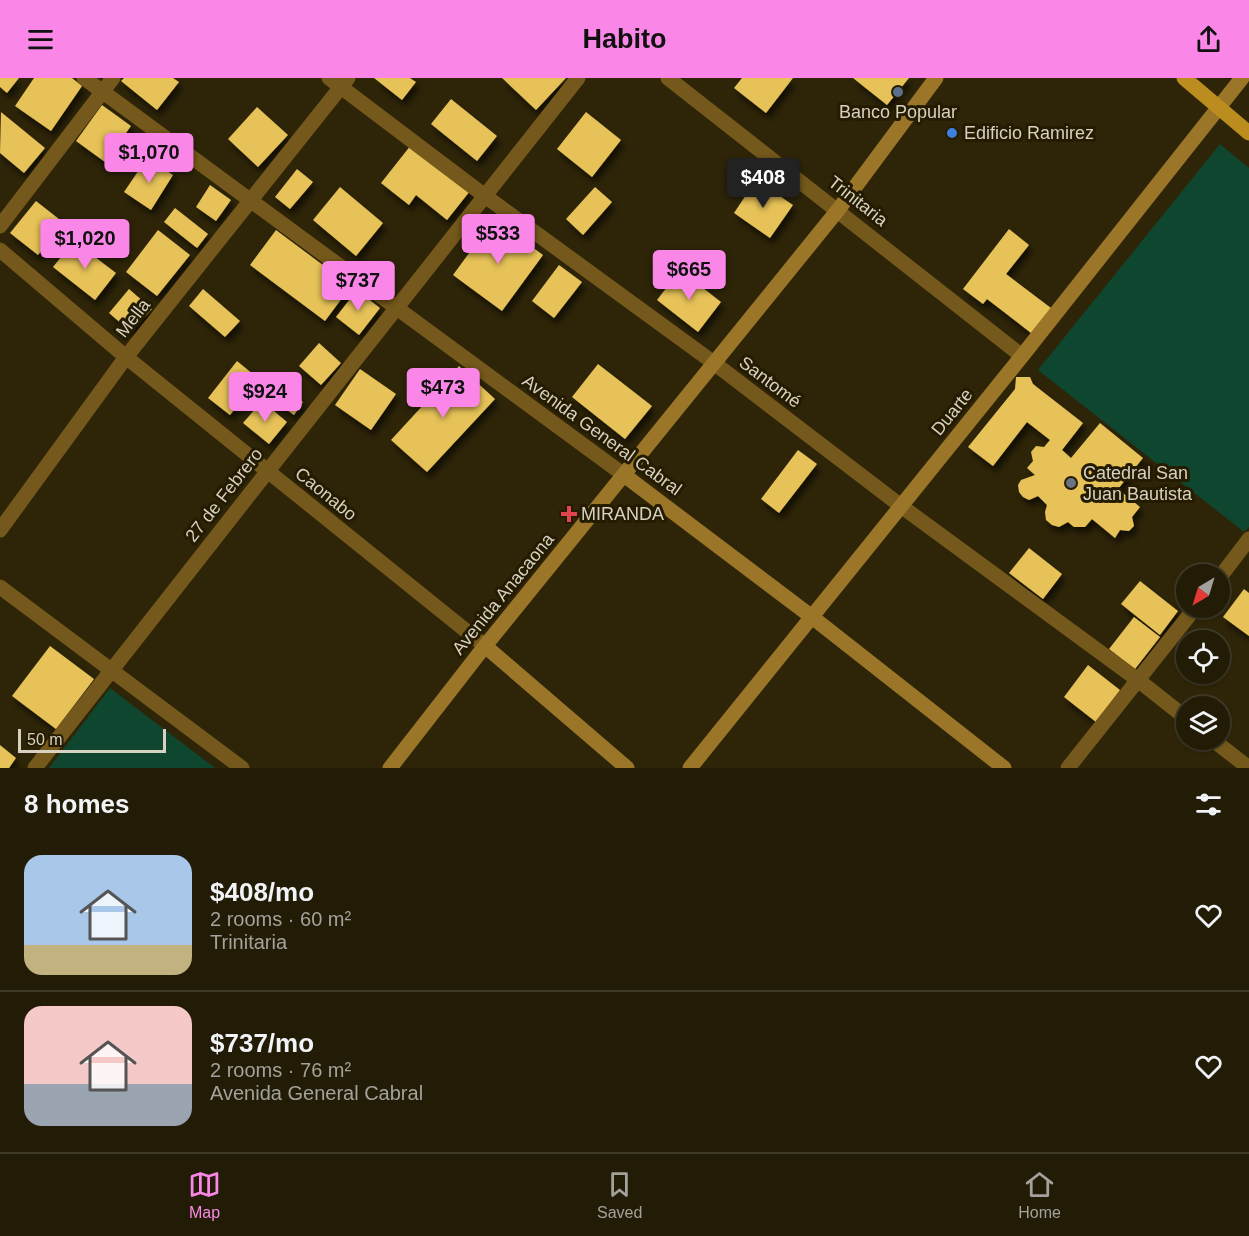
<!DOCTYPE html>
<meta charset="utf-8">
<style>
:root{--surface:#221c06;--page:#2a2510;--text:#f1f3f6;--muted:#a2a19b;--line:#3f3a28;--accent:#fa87e7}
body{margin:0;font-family:Arial,sans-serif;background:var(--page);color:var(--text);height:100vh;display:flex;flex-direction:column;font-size:22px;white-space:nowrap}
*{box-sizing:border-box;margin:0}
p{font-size:20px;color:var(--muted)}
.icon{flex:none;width:33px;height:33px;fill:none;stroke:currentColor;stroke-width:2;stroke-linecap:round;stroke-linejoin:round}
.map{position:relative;height:690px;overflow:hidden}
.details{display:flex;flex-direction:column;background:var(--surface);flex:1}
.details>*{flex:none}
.needle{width:39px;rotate:218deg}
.controls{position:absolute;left:1176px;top:486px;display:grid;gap:12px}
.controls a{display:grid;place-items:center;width:54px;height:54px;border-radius:50%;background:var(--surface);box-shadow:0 2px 4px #0004,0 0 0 2px var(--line);font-size:30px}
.scale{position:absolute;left:18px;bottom:15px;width:148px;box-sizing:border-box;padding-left:6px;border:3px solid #d6d1c1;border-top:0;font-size:16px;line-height:21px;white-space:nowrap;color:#d6d1c1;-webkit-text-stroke:4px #241b01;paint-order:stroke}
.price{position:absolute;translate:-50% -51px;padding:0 14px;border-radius:6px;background:var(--accent);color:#111;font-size:20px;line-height:39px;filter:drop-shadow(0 2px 3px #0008)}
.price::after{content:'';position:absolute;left:50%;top:36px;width:18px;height:14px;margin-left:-9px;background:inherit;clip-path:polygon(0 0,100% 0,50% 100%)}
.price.on{background:#222;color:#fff}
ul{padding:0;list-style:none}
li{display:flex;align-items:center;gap:18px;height:150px;padding:0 24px}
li+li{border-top:2px solid var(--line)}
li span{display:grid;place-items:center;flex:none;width:168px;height:120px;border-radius:18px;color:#555}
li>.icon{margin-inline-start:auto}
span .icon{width:72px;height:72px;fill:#fffc;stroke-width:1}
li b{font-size:26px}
h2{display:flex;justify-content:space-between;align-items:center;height:72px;padding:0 24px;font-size:26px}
header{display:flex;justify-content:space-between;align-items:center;height:78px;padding:0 24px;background:var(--accent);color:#111;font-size:27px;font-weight:700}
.menu{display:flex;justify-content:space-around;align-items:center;height:84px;border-top:2px solid var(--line);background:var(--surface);font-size:16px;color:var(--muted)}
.menu a{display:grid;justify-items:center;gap:3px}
.menu .on{color:var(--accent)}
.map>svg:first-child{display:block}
.green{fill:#0f462f}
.building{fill:#e6c259;filter:url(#shadow)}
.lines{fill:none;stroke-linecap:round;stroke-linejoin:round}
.minor{stroke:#75581b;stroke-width:15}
.secondary{stroke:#9b7629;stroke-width:15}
.primary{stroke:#bb8c1e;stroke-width:15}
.service-dot{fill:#5c6f8a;stroke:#241b01;stroke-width:2}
.shop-dot{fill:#3f7fe0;stroke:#241b01;stroke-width:2}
.worship-dot{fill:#6b7280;stroke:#241b01;stroke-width:2}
.health-dot{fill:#e0444e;stroke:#241b01;stroke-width:2}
.labels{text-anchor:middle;stroke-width:6;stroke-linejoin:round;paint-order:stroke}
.poi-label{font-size:18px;fill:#d6d1c1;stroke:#241b01;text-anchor:start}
.street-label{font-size:18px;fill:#d6d1c1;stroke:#241b01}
</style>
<header><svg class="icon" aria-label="menu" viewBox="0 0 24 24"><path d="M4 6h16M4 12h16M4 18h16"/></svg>Habito<svg class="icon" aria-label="share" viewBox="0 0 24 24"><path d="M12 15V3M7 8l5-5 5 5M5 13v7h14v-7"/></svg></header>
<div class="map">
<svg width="1249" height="690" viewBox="0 0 1249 690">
<defs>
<filter id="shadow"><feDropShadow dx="3.5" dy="6" stdDeviation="3" flood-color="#0009"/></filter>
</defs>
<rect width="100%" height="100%" fill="#2e2508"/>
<path class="green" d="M1220 66 1249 90V449L1244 454 1038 292Z
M110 610 215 690H49Z"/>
<path class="building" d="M0 0H19L7 15 0 9Z
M34 0H72L82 8 51 53 15 28Z
M124 0H173L179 4 157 32 121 3Z
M374 0H410L416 4 402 22Z
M502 0H566L536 32Z
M742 0H793L766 35 734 10Z
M853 0H909L887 27Z
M451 21 497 58 477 83 431 46Z
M102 27 131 48 105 84 76 63Z
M257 29 288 57 258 89 228 61Z
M1 34 45 70 24 95 0 75Z
M586 34 621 62 592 99 557 71Z
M411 67 470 113 447 142 416 117 409 127 381 105Z
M147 80 173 97 151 132 124 114Z
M297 91 313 104 290 131 275 119Z
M756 102 793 127 770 160 734 135Z
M210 107 231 122 216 143 196 129Z
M340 109 383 145 356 178 313 142Z
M595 109 612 124 583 157 566 141Z
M36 123 64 145 38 177 10 155Z
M175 130 208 156 197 170 164 144Z
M494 141 543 177 502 233 453 197Z
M1009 151 1029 167 1006 196 1051 230 1031 255 987 221 983 226 963 211Z
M158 152 190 177 157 218 126 194Z
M276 152 351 208 325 243 250 187Z
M74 163 116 195 95 222 53 189Z
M559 187 582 204 554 240 532 223Z
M680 192 721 224 698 254 657 222Z
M129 211 152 231 131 254 109 235Z
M203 211 240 243 225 259 189 228Z
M357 212 380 230 359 257 336 239Z
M319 265 341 285 321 307 299 288Z
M237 283 259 301 230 337 208 320Z
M598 286 652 328 625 361 572 319Z
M459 288 495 321 427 394 391 362Z
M360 291 396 316 371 352 335 327Z
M1016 299H1030L1033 306 1083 345 1062 372 1071 380 1100 345 1143 380 1118 411 1140 429 1132 439 1134 448 1129 453 1120 452 1115 460 1092 441 1085 449H1074L1068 444 1059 449 1052 447 1046 442 1045 434 1047 427 1038 418 1029 422 1023 419 1019 414 1018 407 1021 402 1035 397 1027 390 1033 383 1031 374 1036 368 1044 369 1050 362 1027 344 993 388 968 369 1015 311Z
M271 302 303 324 294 337 262 314Z
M262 323 287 344 269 366 243 345Z
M798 372 817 386 779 435 761 421Z
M1029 470 1062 496 1043 521 1009 495Z
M1140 503 1178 533 1160 557 1121 526Z
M1244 511 1249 515V558L1223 539Z
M1134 539 1160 559 1135 591 1109 571Z
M50 568 94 601 56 651 12 618Z
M1088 587 1120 612 1096 644 1064 619Z
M0 667 16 680 9 690H0Z"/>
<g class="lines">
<path class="minor" d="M84 0 624 397
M329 0 485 118 714 285 901 428 1138 602 1186 640
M668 0 1022 278
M0 148 113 0
M0 172 126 279 485 568
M0 452 126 279 348 0
M1220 499 1249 461
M0 509 242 690
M1213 662 1249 690
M35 690 267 394 578 0
M1068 690 1195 530"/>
<path class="secondary" d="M624 397 812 539 1004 690
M485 568 627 690
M390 690 485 568 838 132 936 0
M690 690 1022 278 1242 0"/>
<path class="primary" d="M1184 0 1249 55"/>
</g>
<circle class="service-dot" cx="898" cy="14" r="6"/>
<circle class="shop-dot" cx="952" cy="55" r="6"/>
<circle class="worship-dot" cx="1071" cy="405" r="6"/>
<path class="health-dot" d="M566 427h6v6h6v6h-6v6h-6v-6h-6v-6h6z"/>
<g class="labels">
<g class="poi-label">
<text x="898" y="40" text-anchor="middle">Banco Popular</text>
<text x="964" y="61">Edificio Ramirez</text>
<text x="1083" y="401">Catedral San<tspan x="1083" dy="21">Juan Bautista</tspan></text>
<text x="581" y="442">MIRANDA</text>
</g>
<g class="street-label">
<text transform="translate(858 123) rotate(38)" y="6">Trinitaria</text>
<text transform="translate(133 240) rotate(-52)" y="6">Mella</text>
<text transform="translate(770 304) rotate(37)" y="6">Santomé</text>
<text transform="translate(952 334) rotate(-51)" y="6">Duarte</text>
<text transform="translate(602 357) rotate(36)" y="6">Avenida General Cabral</text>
<text transform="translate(326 416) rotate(39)" y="6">Caonabo</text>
<text transform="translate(224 417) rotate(-52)" y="6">27 de Febrero</text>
<text transform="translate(503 516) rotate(-51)" y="6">Avenida Anacaona</text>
</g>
</g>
</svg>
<div class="controls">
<a><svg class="needle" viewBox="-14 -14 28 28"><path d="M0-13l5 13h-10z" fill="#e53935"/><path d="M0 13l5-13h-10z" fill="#a2a19b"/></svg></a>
<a><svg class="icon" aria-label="locate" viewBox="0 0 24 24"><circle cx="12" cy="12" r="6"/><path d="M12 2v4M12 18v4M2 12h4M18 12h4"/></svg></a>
<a><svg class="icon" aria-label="layers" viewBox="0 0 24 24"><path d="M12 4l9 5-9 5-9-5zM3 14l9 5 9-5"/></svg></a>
</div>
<div class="scale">50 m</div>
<b class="price" style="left:149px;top:106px">$1,070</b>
<b class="price on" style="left:763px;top:131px">$408</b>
<b class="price" style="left:498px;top:187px">$533</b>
<b class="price" style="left:85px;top:192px">$1,020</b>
<b class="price" style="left:689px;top:223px">$665</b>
<b class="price" style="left:358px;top:234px">$737</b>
<b class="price" style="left:443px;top:341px">$473</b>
<b class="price" style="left:265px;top:345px">$924</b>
</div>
<section class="details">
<h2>8 homes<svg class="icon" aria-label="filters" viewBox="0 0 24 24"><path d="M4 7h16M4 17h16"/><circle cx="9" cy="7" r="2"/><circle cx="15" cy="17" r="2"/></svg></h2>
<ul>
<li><span style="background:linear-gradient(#a9c7e8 75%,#c2b280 0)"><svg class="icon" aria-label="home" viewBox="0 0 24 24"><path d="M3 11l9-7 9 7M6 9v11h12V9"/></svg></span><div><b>$408/mo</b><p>2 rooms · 60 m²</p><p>Trinitaria</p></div><svg class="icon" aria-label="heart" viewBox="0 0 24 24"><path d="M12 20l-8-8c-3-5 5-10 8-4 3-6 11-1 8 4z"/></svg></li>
<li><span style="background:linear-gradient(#f6c9c9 65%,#9aa5b1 0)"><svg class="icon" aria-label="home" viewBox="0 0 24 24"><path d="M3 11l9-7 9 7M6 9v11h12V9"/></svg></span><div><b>$737/mo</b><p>2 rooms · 76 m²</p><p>Avenida General Cabral</p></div><svg class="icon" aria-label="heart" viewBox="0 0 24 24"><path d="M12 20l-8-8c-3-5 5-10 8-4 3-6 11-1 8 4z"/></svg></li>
</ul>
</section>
<nav class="menu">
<a class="on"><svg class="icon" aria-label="map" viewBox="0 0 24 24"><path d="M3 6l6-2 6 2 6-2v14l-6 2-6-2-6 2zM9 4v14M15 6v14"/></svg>Map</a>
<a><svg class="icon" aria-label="saved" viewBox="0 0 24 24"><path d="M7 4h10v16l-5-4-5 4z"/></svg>Saved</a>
<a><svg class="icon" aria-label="home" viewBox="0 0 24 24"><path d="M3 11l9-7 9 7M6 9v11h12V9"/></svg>Home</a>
</nav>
